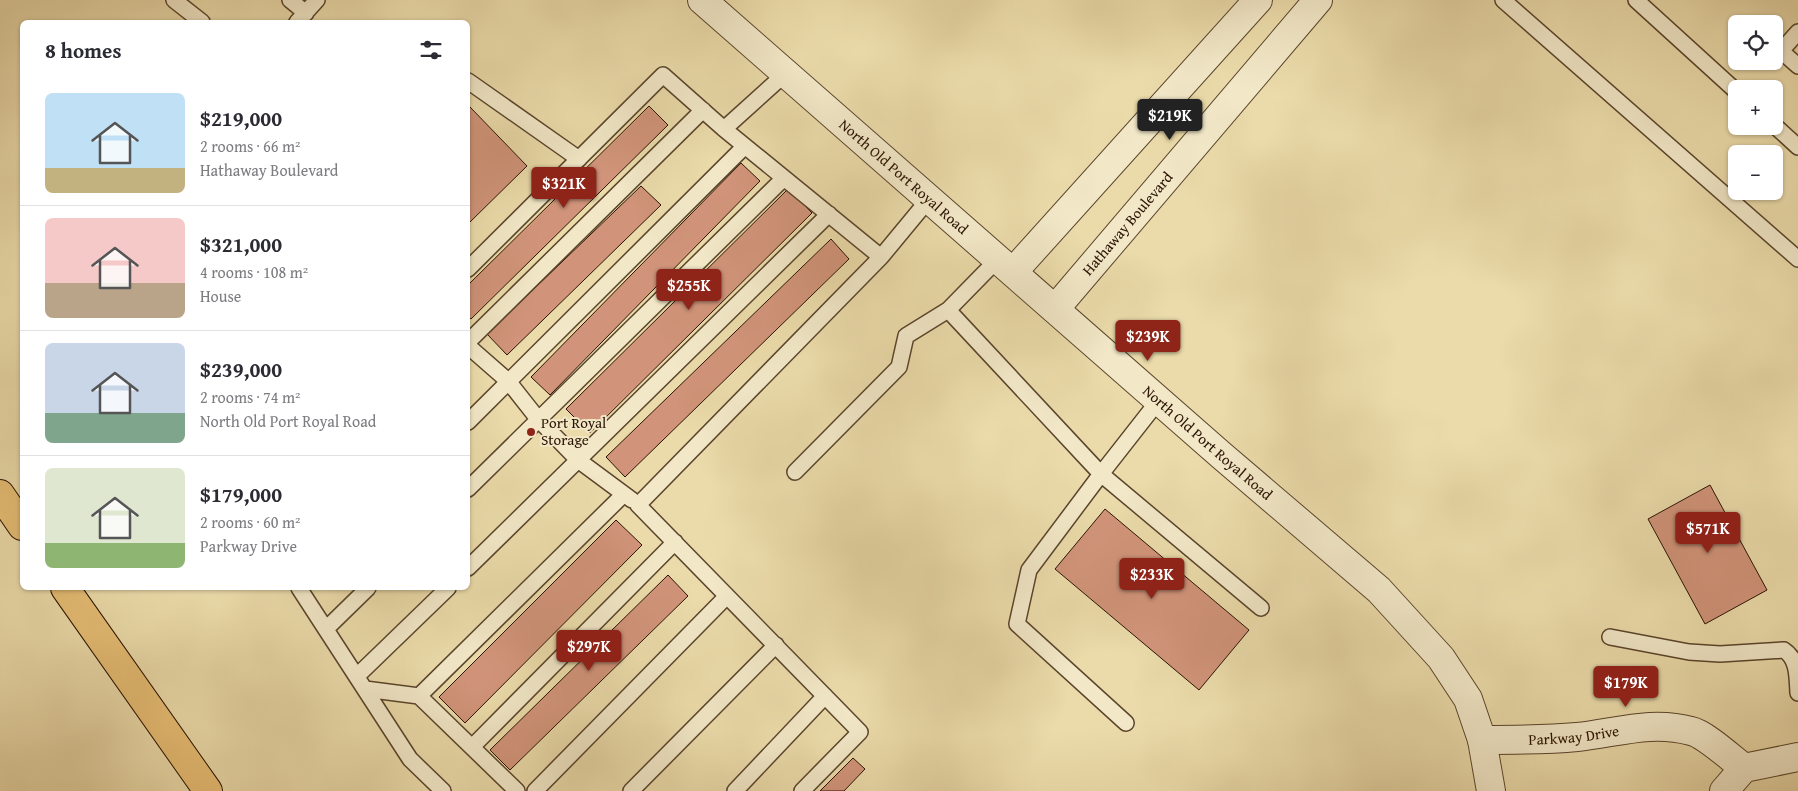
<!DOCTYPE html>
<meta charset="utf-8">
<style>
:root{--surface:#fff;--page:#f2f2f3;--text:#2b2b33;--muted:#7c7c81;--line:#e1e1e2;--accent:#8f2418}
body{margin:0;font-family:"Gentium Book Plus",serif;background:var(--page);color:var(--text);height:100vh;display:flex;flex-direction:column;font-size:19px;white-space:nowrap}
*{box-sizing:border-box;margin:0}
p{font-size:16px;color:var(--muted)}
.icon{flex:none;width:28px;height:28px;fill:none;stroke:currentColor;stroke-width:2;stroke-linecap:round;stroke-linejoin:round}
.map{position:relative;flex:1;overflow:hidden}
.sheet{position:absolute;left:20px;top:20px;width:450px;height:570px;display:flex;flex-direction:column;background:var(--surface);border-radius:8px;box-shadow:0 1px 4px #0004}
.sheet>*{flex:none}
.controls{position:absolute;left:1728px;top:15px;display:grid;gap:10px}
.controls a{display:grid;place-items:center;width:55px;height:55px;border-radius:8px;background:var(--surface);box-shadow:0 1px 4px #0004;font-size:25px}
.price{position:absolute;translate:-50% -42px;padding:0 11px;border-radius:5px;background:var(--accent);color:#fff;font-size:16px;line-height:32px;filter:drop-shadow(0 1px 2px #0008)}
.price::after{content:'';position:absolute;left:50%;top:30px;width:15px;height:11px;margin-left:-8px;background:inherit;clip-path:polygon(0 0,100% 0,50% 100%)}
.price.current{background:#222;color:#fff}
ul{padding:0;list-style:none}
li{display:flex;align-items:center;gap:15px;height:125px;padding:0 25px}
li+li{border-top:1px solid var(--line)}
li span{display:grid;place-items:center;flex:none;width:140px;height:100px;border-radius:8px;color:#555}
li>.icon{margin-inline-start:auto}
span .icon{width:60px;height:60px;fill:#fffc;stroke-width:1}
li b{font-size:21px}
h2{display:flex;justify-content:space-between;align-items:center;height:60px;padding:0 25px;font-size:21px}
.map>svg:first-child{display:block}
.building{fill:#d1947a;stroke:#2a1302}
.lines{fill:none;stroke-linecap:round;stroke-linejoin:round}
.service-casing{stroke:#5a452c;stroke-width:18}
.minor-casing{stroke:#5a452c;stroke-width:30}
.motorway-casing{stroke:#2a1302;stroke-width:30}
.service{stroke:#f2e8c8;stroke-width:15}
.minor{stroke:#f2e8c8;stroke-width:28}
.motorway{stroke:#e6be75;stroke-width:28}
.poi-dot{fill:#8f2418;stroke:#f2e8c8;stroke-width:2}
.labels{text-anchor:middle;stroke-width:4;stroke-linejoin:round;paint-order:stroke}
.street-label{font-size:15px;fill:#2a1302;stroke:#f2e8c8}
.poi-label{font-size:15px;fill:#2a1302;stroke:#f2e8c8;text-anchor:start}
</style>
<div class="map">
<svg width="1798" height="791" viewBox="0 0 1798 791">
<rect width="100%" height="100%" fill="#ebdbaa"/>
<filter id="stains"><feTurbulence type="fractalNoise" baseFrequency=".004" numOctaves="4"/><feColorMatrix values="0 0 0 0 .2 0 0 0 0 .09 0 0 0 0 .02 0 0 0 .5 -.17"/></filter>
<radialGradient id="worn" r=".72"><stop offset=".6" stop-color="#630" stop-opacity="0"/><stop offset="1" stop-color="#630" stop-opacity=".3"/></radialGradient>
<path class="building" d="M649 106 668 125 471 319 468 316V285Z
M470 107 527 166 468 224V109Z
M741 163 760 181 550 395 531 377Z
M641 186 661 205 507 355 487 334Z
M788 189 812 213 590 433 566 409Z
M831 239 849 259 625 477 606 457Z
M1710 485 1767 590 1705 624 1648 519Z
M1105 509 1249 630 1199 690 1055 569Z
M616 520 642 545 465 723 439 697Z
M668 575 688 596 510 770 490 750Z
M853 758 865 769 844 791H820Z"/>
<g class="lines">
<defs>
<path id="service" d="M174 0 202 22
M290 0 306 13
M1503 0 1798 259
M1636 0 1736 91
M297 22 317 0
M1798 32 1781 51 1798 66
M786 73 724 129 881 257 929 199
M468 81 579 159
M1774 125 1798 147
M998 259 948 310 1101 474 1159 400
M468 269 663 75 724 129
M468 342 703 110
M468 346 508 381 538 419 578 460 632 500
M468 422 745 146
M795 472 899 367 906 336 948 310
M468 489 784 178
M468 568 829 214
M299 588 410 759 443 791
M326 629 368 588
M1610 637 1689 652 1720 654 1784 650C1798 659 1797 677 1798 693
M357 676 448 588
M365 689 419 696 517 791
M419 696 624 494
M1126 723 1017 624 1029 570 1101 474 1261 608
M473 746 675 542
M535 791 727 596
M631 791 776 645
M735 791 825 696
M802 791 860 732 638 505 881 257"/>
<g id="minor">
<path id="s1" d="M702 0 1221 455 1379 590 1441 658 1468 699 1482 740 1491 791"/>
<path d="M1013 272 1258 0"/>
<path id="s2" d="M1055 309 1318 0"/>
<path id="s3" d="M1482 740C1514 740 1545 740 1577 737 1616 733 1651 720 1691 731 1705 734 1732 759 1744 768"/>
<path d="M1724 791 1744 768 1798 757"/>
</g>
<path id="motorway" d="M0 494 22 526
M65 588 208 791"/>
</defs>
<use href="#service" class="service-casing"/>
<use href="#minor" class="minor-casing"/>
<use href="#motorway" class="motorway-casing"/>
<use href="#service" class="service"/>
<use href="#minor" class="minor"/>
<use href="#motorway" class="motorway"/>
</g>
<circle class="poi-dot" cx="531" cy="432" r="5"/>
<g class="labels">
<g class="street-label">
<text dy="5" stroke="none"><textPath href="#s1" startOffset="268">North Old Port Royal Road</textPath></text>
<text dy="5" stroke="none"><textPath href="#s2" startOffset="112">Hathaway Boulevard</textPath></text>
<text dy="5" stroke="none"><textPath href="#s1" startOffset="672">North Old Port Royal Road</textPath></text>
<text dy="5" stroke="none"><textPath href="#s3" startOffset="92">Parkway Drive</textPath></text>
</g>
<g class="poi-label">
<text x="541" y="428">Port Royal<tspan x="541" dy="17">Storage</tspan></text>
</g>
</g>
<rect width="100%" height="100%" filter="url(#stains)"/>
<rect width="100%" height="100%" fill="url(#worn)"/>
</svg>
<div class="controls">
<a><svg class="icon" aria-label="locate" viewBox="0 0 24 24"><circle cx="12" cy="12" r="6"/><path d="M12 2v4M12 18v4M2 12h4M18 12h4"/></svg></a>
<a>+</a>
<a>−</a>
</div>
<b class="price current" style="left:1170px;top:141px">$219K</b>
<b class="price" style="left:564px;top:209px">$321K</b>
<b class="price" style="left:689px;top:311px">$255K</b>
<b class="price" style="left:1148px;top:362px">$239K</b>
<b class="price" style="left:1708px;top:554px">$571K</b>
<b class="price" style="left:1152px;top:600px">$233K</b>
<b class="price" style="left:589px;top:672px">$297K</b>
<b class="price" style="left:1626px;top:708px">$179K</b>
<section class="sheet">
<h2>8 homes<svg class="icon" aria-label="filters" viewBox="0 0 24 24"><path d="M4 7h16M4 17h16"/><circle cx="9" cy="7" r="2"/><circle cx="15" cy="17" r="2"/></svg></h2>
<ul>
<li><span style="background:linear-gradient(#bfe0f5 75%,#c2b280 0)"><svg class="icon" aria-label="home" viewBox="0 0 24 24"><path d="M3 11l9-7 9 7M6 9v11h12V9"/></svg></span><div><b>$219,000</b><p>2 rooms · 66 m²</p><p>Hathaway Boulevard</p></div></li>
<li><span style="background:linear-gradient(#f6c9c9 65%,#b9a48a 0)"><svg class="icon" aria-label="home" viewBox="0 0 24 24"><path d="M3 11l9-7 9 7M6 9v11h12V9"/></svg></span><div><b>$321,000</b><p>4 rooms · 108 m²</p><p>House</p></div></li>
<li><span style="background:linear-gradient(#c9d6e8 70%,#7fa58c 0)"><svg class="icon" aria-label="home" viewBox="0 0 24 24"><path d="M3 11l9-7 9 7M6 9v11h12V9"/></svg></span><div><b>$239,000</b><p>2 rooms · 74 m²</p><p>North Old Port Royal Road</p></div></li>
<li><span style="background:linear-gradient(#dfe7d0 75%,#8fb573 0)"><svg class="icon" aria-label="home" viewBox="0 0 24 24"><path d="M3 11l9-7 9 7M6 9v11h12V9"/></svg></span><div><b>$179,000</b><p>2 rooms · 60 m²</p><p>Parkway Drive</p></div></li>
</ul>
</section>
</div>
